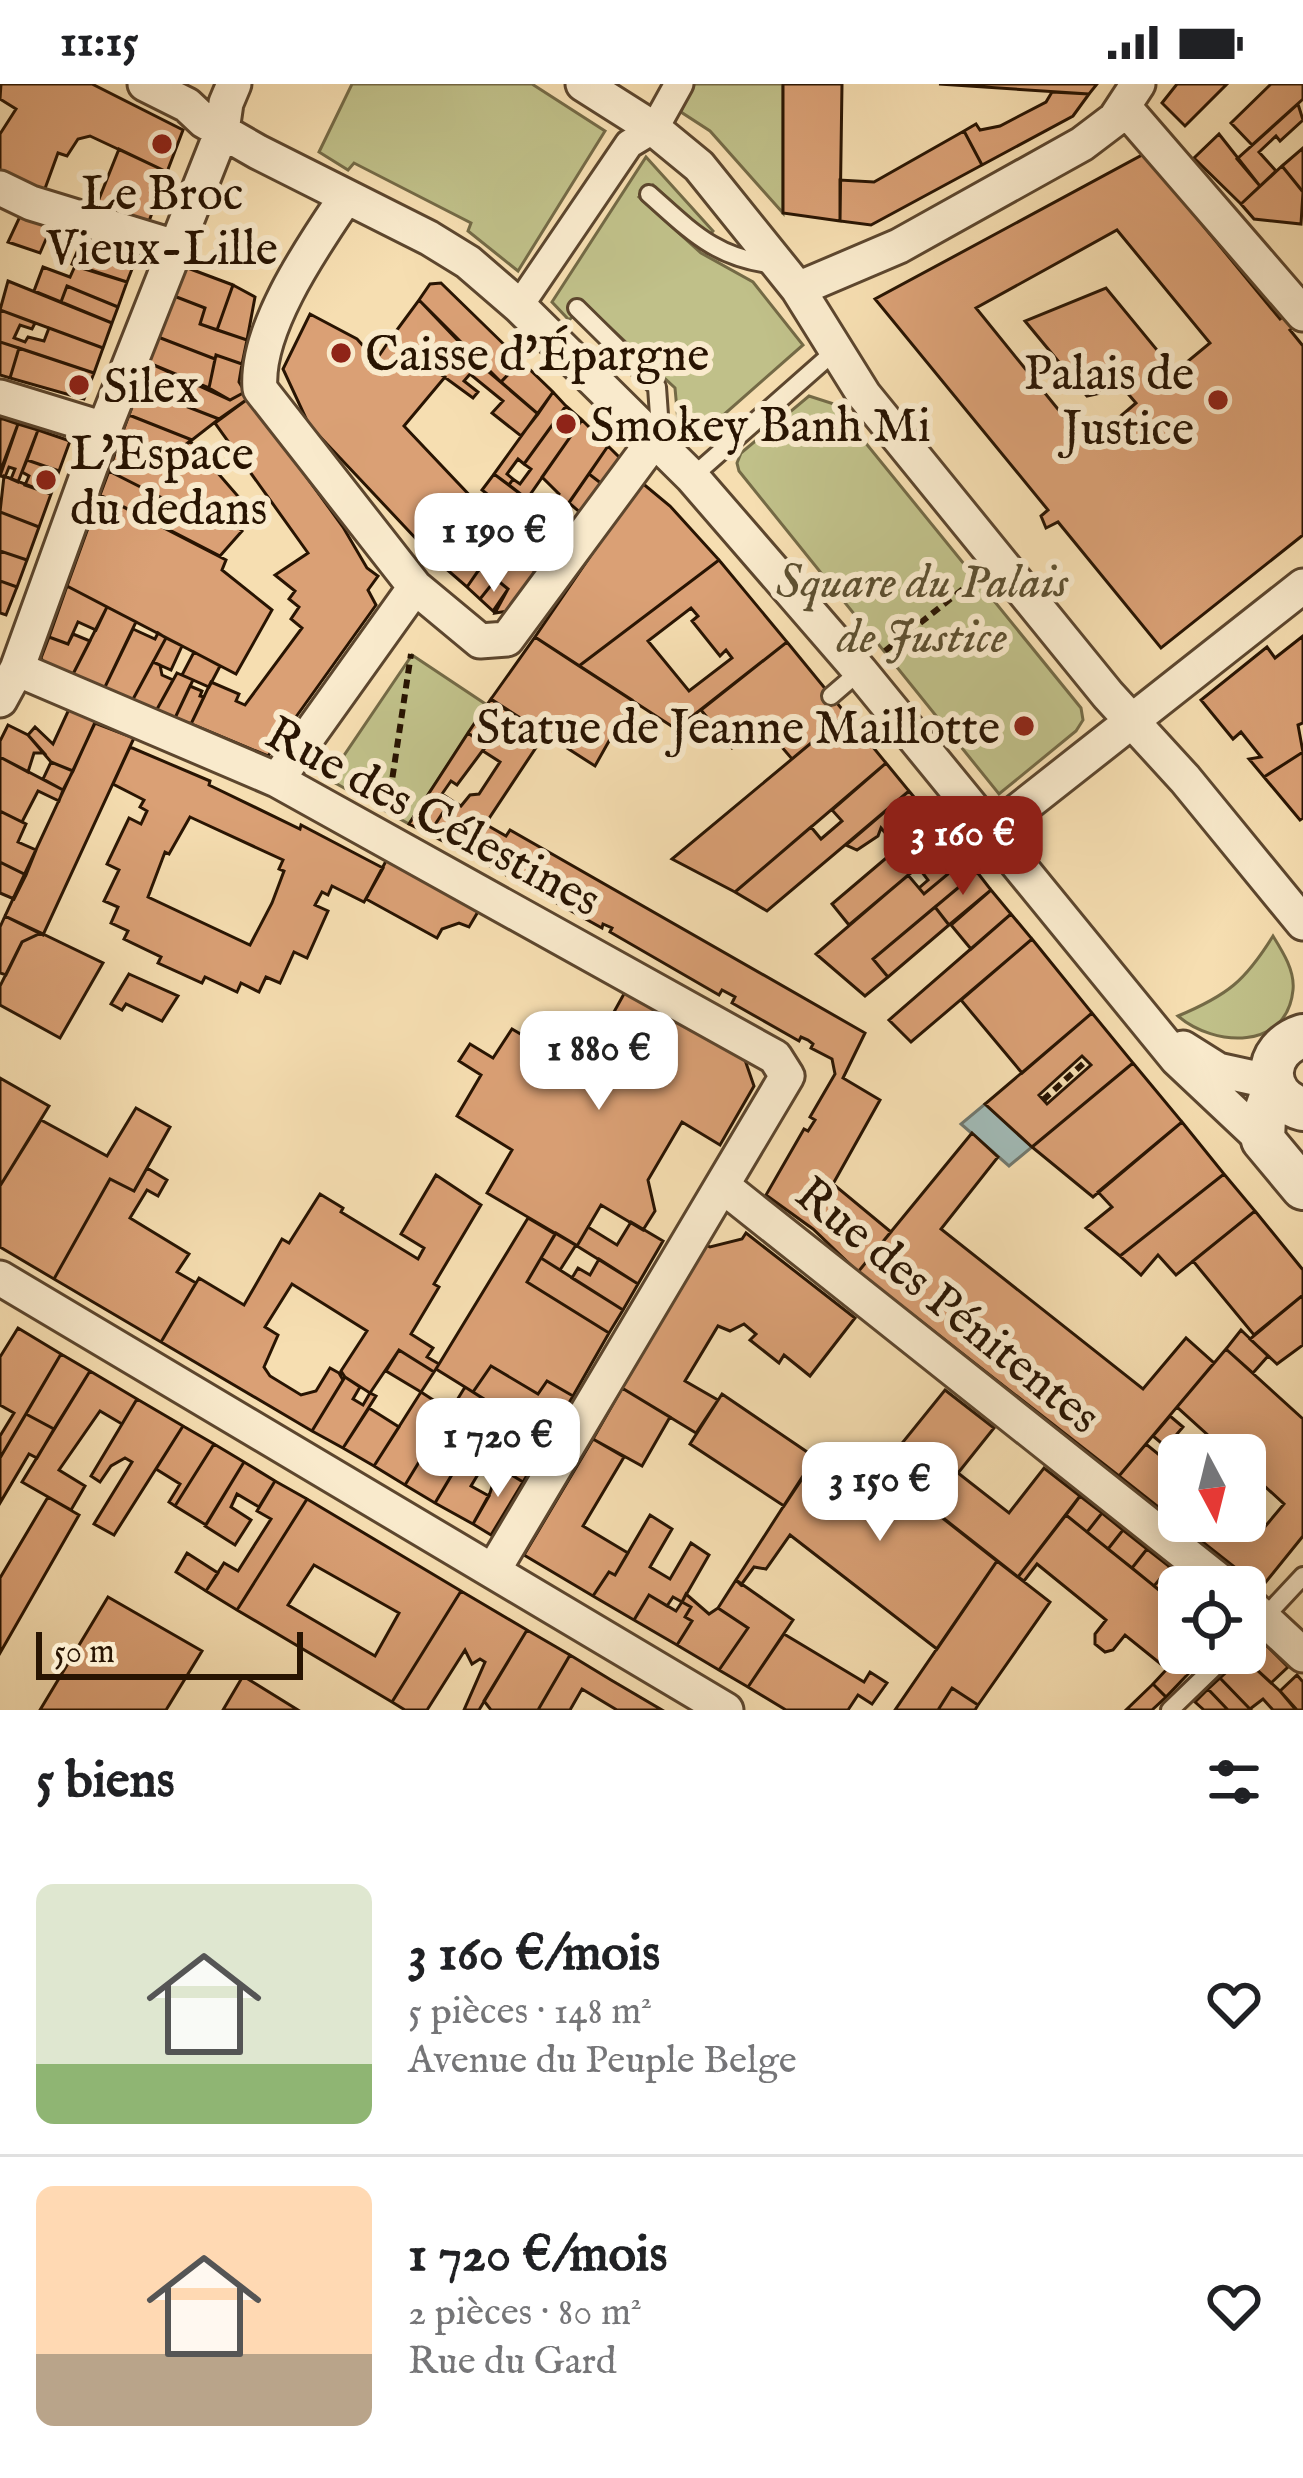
<!DOCTYPE html>
<html lang="fr">
<meta charset="utf-8">
<style>
:root{--surface:#fff;--page:#f2f2f2;--text:#202124;--muted:#757577;--line:#e0e0e0;--accent:#8f2418}
body{margin:0;font-family:"IM FELL English",serif;background:var(--page);color:var(--text);height:100vh;display:flex;flex-direction:column;font-size:45px;white-space:nowrap}
*{box-sizing:border-box;margin:0}
p{font-size:39px;color:var(--muted)}
.icon{flex:none;width:66px;height:66px;fill:none;stroke:currentColor;stroke-width:2;stroke-linecap:round;stroke-linejoin:round}
.map{position:relative;height:1626px;overflow:hidden}
.sheet{display:flex;flex-direction:column;background:var(--surface);flex:1}
.sheet>*{flex:none}
.needle{width:78px;rotate:173deg}
.buttons{position:absolute;left:1158px;top:1350px;display:grid;gap:24px}
.buttons a{display:grid;place-items:center;width:108px;height:108px;border-radius:18px;background:var(--surface);box-shadow:0 6px 30px #0003;font-size:60px}
.scale{position:absolute;left:36px;bottom:30px;width:267px;box-sizing:border-box;padding-left:12px;border:6px solid #281402;border-top:0;font-size:33px;line-height:42px;white-space:nowrap;color:#281402;-webkit-text-stroke:9px #f9eacc;paint-order:stroke}
.price{position:absolute;translate:-50% -102px;padding:0 27px;border-radius:24px;background:#fff;color:#222;font-size:39px;line-height:78px;filter:drop-shadow(0 3px 6px #0008)}
.price::after{content:'';position:absolute;left:50%;top:72px;width:36px;height:27px;margin-left:-18px;background:inherit;clip-path:polygon(0 0,100% 0,50% 100%)}
.price.active{background:var(--accent);color:#fff}
ul{padding:0;list-style:none}
li{display:flex;align-items:center;gap:36px;height:300px;padding:0 36px}
li+li{border-top:3px solid var(--line)}
li span{display:grid;place-items:center;flex:none;width:336px;height:240px;border-radius:18px;color:#555}
li>.icon{margin-inline-start:auto}
span .icon{width:144px;height:144px;fill:#fffc;stroke-width:1}
li b{font-size:51px}
h2{display:flex;justify-content:space-between;align-items:center;height:144px;padding:0 36px;font-size:51px}
.status{display:flex;justify-content:space-between;align-items:center;height:84px;padding:0 60px;background:var(--surface);direction:ltr}
.status svg{height:33px;fill:currentColor}
.map>svg:first-child{display:block}
.green{fill:#c0c089;stroke:#746a46;stroke-width:3}
.water{fill:#a1bab6;stroke:#71786e;stroke-width:3}
.building{fill:#daa075;stroke:#281402;stroke-width:3;fill-rule:evenodd}
.lines{fill:none;stroke-linecap:round;stroke-linejoin:round}
.service-casing{stroke:#5c462e;stroke-width:22}
.pedestrian-casing{stroke:#5c462e;stroke-width:33}
.minor-casing{stroke:#5c462e;stroke-width:39}
.tertiary-casing{stroke:#5c462e;stroke-width:48}
.path{stroke:#281402;stroke-width:6;stroke-dasharray:9 6;stroke-linecap:butt}
.service{stroke:#f9eacc;stroke-width:16}
.pedestrian{stroke:#f9eacc;stroke-width:27}
.minor{stroke:#f9eacc;stroke-width:33}
.tertiary{stroke:#f9eacc;stroke-width:42}
.poi-dot{fill:#8f2418;stroke:#f9eacc;stroke-width:4.5}
.labels{text-anchor:middle;stroke-width:12;stroke-linejoin:round;paint-order:stroke}
.poi-label{font-size:48px;fill:#281402;stroke:#f9eacc;text-anchor:start}
.park-label{font-size:48px;font-style:italic;fill:#5d5031;stroke:#f9eacc}
.street-label{font-size:48px;fill:#281402;stroke:#f9eacc}
</style>
<div class="status"><b>11:15</b><svg viewBox="0 0 49 12"><path d="M0 12V9h3v3zM5 12V6h3v6zM10 12V3h3v9zM15 12V0h3v12zM26 1h20v11H26zM47 4h2v5h-2z"/></svg></div>
<div class="map">
<svg width="1303" height="1626" viewBox="0 0 1303 1626">
<rect width="100%" height="100%" fill="#f6deb1"/>
<filter id="stains"><feTurbulence type="fractalNoise" baseFrequency=".00167" numOctaves="4"/><feColorMatrix values="0 0 0 0 .2 0 0 0 0 .09 0 0 0 0 .02 0 0 0 .5 -.17"/></filter>
<radialGradient id="worn" r=".72"><stop offset=".6" stop-color="#630" stop-opacity="0"/><stop offset="1" stop-color="#630" stop-opacity=".3"/></radialGradient>
<path class="green" d="M352 0H532L605 47 518 187 468 147 471 139 354 79 348 86 319 68Z
M690 0H783V129L710 47 681 28Z
M646 73 713 147 709 152 653 101 639 113 701 169 753 198 803 261 703 349 690 350 678 337 675 304 585 220 569 236 552 218Z
M809 312 834 320 1081 624 1083 636 1076 647 999 710 739 387 737 379 741 369Z
M412 571 487 621 409 740 328 695Z
M1273 852C1283 868 1295 887 1293 906 1287 967 1214 963 1178 932 1228 911 1245 897 1273 852Z"/>
<path class="water" d="M985 1020 1032 1063 1009 1082 961 1040Z"/>
<path class="building" d="M1 0H92L183 46 167 88 90 52 78 55 67 72 58 69 43 110 0 93V50L16 25 0 15Z
M783 0H842L840 137 783 129Z
M939 0H1097L1089 10Z
M1177 0H1227L1185 42 1162 19Z
M1271 0H1303V15L1252 61 1231 39Z
M1052 8 1089 10 1073 32 982 81 964 47 976 40 980 46 1000 42 1046 18Z
M1298 20 1303 36 1280 57 1276 52 1259 68 1276 87 1260 102 1237 75Z
M964 47 982 81 871 141 840 137V96L874 98Z
M1219 50 1260 102 1241 120 1194 74Z
M1303 64V108L1282 82Z
M119 65 167 88 148 140 95 125Z
M1144 70 1280 235 1285 231 1296 242 1290 246 1303 262V451L1161 564 1058 438 1046 444 1041 432 1048 426 875 215ZM1117 146 1210 259 1175 288 1106 204 1025 237 1087 312 1123 304 1136 319 1087 361 976 224Z
M1282 82 1303 108 1301 140 1254 135 1241 120Z
M22 128 53 139 40 169 8 158Z
M85 149 139 167 127 198 72 180Z
M75 182 127 198 118 223 67 202 61 218 34 207 43 183 70 193Z
M185 183 233 201 217 246 200 240 205 224 174 212Z
M8 197 112 239 103 264 0 226Z
M441 199 521 277 501 298 419 216 430 200Z
M233 201 255 213 247 256 217 246Z
M67 202 118 223 112 239 61 218Z
M174 212 205 224 200 240 247 256 242 280 216 271 215 275 158 253Z
M419 216 484 284 538 330 521 352 492 329 503 317 470 290 464 297 478 308 473 314 391 254Z
M0 226 35 239 32 245 20 241 14 254 25 258 28 253 44 257 49 244 103 264 94 289 0 258Z
M310 230 357 255 376 276 391 254 445 293 404 342 475 417 437 477 309 341 283 285Z
M158 253 215 275 209 304 149 279Z
M0 258 19 264 10 294 0 291Z
M19 264 94 289 84 315 10 294Z
M216 271 242 280 239 298 245 308 230 316 209 304Z
M521 277 553 308 538 330 501 298Z
M149 279 230 316 245 308 249 314 219 335 139 304Z
M139 304 219 335 192 356 129 331Z
M553 308 566 322 524 380 518 375 507 390 513 395 509 401 494 390Z
M249 314 343 443 367 484 378 492 368 506 376 521 268 672 191 640 211 598 239 610 236 617 245 621 302 544 291 535 299 523 289 515 295 507 275 491 308 469 215 339Z
M566 322 582 336 527 415 509 401 513 395 520 400 531 385 524 380Z
M129 331 192 356 166 376 120 355Z
M0 334 18 340 0 388Z
M582 336 608 362 543 456 557 466 553 472 510 440 523 421 543 434 559 410 542 393Z
M18 340 38 346 18 398 11 395 15 385 9 383 5 393 0 392Z
M38 346 70 357 59 387 27 376Z
M120 355 166 376 190 357 243 418 249 430 238 443 242 447 220 472 158 440 168 417 109 387Z
M608 362 620 374 602 400 589 390Z
M27 376 59 387 51 410 25 401 29 392 22 388Z
M109 387 168 417 158 440 100 411Z
M494 390 527 415 515 432 482 406Z
M589 390 602 400 582 430 569 419Z
M4 392 51 410 39 443 0 428Z
M641 398 670 422 719 476 579 582 535 553Z
M100 411 226 476 222 486 272 526 236 590 67 502Z
M474 419 501 440 504 436 510 440 467 503 437 477Z
M0 428 39 443 27 476 0 467Z
M510 440 538 461 525 480 540 491 516 526 495 529 508 505 481 483Z
M0 467 27 476 17 503 0 497Z
M719 476 787 558 676 645 579 582ZM691 524 698 532 692 537 720 572 726 566 732 574 689 607 648 557Z
M481 483 496 495 480 515 467 503Z
M496 495 508 505 493 527 480 515Z
M0 497 17 503 6 531 0 529Z
M67 502 107 523 96 546 78 538 68 560 49 553Z
M107 523 136 538 104 605 72 592Z
M133 545 155 555 158 549 166 554 132 617 104 605Z
M73 550 90 557 72 592 45 581 41 574 49 553 68 560Z
M1303 552V639L1298 641 1303 668 1264 693 1249 675 1261 673 1241 648 1233 655 1201 616 1267 563 1275 574Z
M535 553 632 616 595 682 491 615Z
M166 554 182 562 171 586 153 578Z
M787 558 846 630 792 675 762 640 732 664 701 626Z
M194 568 220 582 209 603 182 591Z
M153 578 160 581 162 591 173 596 156 627 132 617Z
M177 589 193 596 175 634 156 627Z
M190 602 202 607 200 612 204 613 191 640 175 634Z
M491 615 543 653 466 769 429 750 451 716 461 722 470 711 479 710 500 678 483 667 486 662 468 649Z
M70 623 96 636 73 687 51 678 28 651 35 643 53 660Z
M846 630 886 679 735 808 672 775Z
M95 639 134 654 43 851 5 832Z
M8 641 28 651 44 669H34L28 688 0 673V657Z
M468 649 486 662 457 701 451 697 442 710 451 716 429 750 409 740Z
M130 663 210 697 209 701 300 745 301 741 383 784 364 818 332 802 328 811 322 808 315 821 328 827 307 874 294 868 280 899 266 893 259 908 241 899 237 908 205 893 202 899 158 879 161 873 124 855 128 847 111 839 118 823 104 817 119 786 107 780 129 734 141 740 147 727 140 723 144 716 113 700ZM190 733 283 776 279 785 284 787 272 819 250 861 148 813 165 768 169 770Z
M1303 668V734L1300 736 1264 693Z
M0 673 63 706 59 717 38 707 22 738 0 727Z
M51 678 73 687 63 706 43 695Z
M886 679 909 707 767 827 735 808 811 743 821 755 842 737 832 726Z
M909 707 950 756 849 841 832 820 898 764 881 744 878 752 857 766 846 761Z
M0 727 26 740 18 758 36 766 26 791 0 778Z
M485 740 506 752 510 746 865 949 843 994 880 1016 833 1100 891 1148 858 1188 813 1145 766 1111 804 1045 808 1047 815 1036 810 1033 835 990 832 975 811 964 813 960 808 956 801 953 799 957 732 919 735 913 722 906 719 911 610 848 612 844 603 840 602 844 517 797 520 793 511 788 508 792 466 769Z
M950 756 966 775 924 810 919 804 928 796 918 783Z
M387 775 479 826 469 843 459 839 442 845 437 854 366 815Z
M966 775 977 788 873 875 888 893 865 912 816 870 908 791 924 810Z
M0 778 26 791 14 815 0 809Z
M977 788 991 806 949 841 935 823Z
M991 806 1011 830 971 865 951 841Z
M935 823 949 841 888 893 873 875Z
M1011 830 1032 855 911 958 889 936Z
M5 832 41 849 22 858 6 891 0 889V843Z
M41 849 103 879 60 954 0 921V902L22 858Z
M1032 855 1092 929 1022 989 961 916Z
M129 890 178 912 162 937 126 920 122 926 111 920Z
M625 908 745 976 754 1002 720 1061 682 1038 648 1096 655 1127 643 1146 601 1121 577 1162 487 1109 512 1066 457 1032 481 991 459 977 470 960 493 974 512 945 524 952 527 948 532 952 546 949 550 965 607 951 604 938 609 937Z
M1092 929 1133 979 1032 1063 985 1020ZM1082 972 1091 981 1047 1020 1039 1011Z
M1133 979 1182 1038 1093 1113 1032 1063Z
M0 994 49 1022 0 1102Z
M136 1024 170 1043 134 1107 110 1095 54 1195 0 1163V1102L41 1036 107 1072Z
M1182 1038 1224 1090 1120 1172 1086 1144 1112 1123 1098 1108Z
M972 1049 998 1073 941 1145 1143 1305 1186 1254 1214 1279 1119 1392 858 1188Z
M147 1084 167 1096 158 1112 147 1106 130 1134 189 1170 177 1188 196 1199 161 1258 54 1195 110 1095 134 1107Z
M1224 1090 1255 1127 1176 1191 1158 1171 1141 1191 1120 1172Z
M436 1091 481 1121 434 1200 439 1203 411 1250 433 1264 427 1273 439 1280 434 1288 399 1266 370 1309 345 1293 341 1287 367 1247 292 1200 265 1243 278 1251 264 1283 270 1292 301 1311 316 1307 330 1284 339 1289 343 1296 312 1347 161 1258 199 1194 244 1221 282 1155 289 1159 320 1110 343 1124 341 1128 418 1175 424 1164 401 1150Z
M1255 1127 1303 1186V1211L1254 1251 1193 1177Z
M528 1134 555 1150 527 1198 609 1249 573 1312 547 1297 538 1310 491 1282 473 1308 436 1285Z
M631 1138 663 1157 638 1200 577 1162 588 1143 617 1161Z
M556 1149 576 1161 560 1186 541 1174Z
M746 1149 855 1234 810 1292 784 1271 779 1279 750 1256 756 1250 744 1240 730 1247 718 1242 685 1297 718 1316 696 1349 622 1304 706 1161 710 1163 742 1155Z
M541 1174 623 1226 609 1249 527 1198Z
M599 1175 638 1200 623 1226 572 1194 578 1184 590 1191Z
M1303 1211V1261L1277 1280 1250 1255Z
M18 1244 61 1270 0 1374V1352L14 1329 0 1321V1273Z
M1241 1246 1268 1272 1253 1289 1226 1265Z
M1226 1265 1303 1335V1452L1261 1504 1119 1392 1146 1360 1179 1387V1437H1241L1258 1451 1284 1420 1245 1384V1371H1230L1177 1323Z
M399 1266 434 1288 421 1308 386 1287Z
M61 1270 90 1287 54 1345 26 1330Z
M491 1282 538 1310 547 1297 573 1312 548 1355 473 1308Z
M90 1287 137 1315 122 1340 100 1327 59 1386 85 1402 71 1426 22 1398Z
M345 1293 360 1303 353 1315 363 1321 370 1309 376 1312 343 1364 312 1347Z
M465 1303 493 1321 435 1419 405 1401Z
M622 1304 670 1333 642 1382 593 1355Z
M945 1306 994 1344 958 1389 1009 1429 1044 1384 1080 1412 1018 1493 876 1381 890 1364 895 1368Z
M421 1308 450 1327 405 1401 374 1382Z
M722 1310 816 1374 784 1422 690 1360Z
M137 1315 183 1342 114 1451 94 1440 132 1378 125 1374 111 1382 100 1398 91 1392Z
M493 1321 548 1355 536 1376 480 1343Z
M369 1324 399 1343 374 1382 343 1364Z
M26 1330 54 1345 37 1374 29 1370 0 1419V1374Z
M1170 1332 1183 1343 1166 1363 1153 1352Z
M183 1342 214 1360 175 1422 169 1418 180 1400 156 1385Z
M480 1343 536 1376 523 1398 468 1364Z
M593 1355 624 1373 583 1442 628 1469 615 1491 609 1488 593 1512 524 1471Z
M214 1360 244 1378 206 1441 175 1422Z
M823 1361 856 1385 865 1373 997 1477 937 1565 790 1451 766 1485 754 1483 741 1501 736 1496Z
M468 1364 492 1379 489 1386 483 1382 471 1402 489 1412 473 1440 435 1419Z
M244 1378 275 1397 259 1423 237 1410 231 1423 251 1436 235 1461 205 1442Z
M492 1379 523 1398 491 1451 473 1440 490 1409 496 1390 489 1386Z
M275 1397 307 1415 237 1526 206 1507 224 1479 238 1487 271 1435 257 1427Z
M1080 1412 1102 1429 1087 1448 1066 1431Z
M48 1413 79 1431 0 1569V1494Z
M307 1415 461 1507 392 1618 237 1526ZM314 1481 399 1529 375 1572 288 1521Z
M1102 1429 1123 1446 1108 1465 1087 1448Z
M650 1431 672 1445 650 1483 670 1495 691 1459 709 1471 682 1518 673 1513 667 1522 649 1511 634 1536 593 1512 609 1488 615 1491Z
M1066 1431 1179 1522V1569H1183L1179 1573 1188 1582 1183 1586 1188 1590 1166 1613 1153 1600 1167 1585 1125 1551 1113 1566 1105 1568 1095 1560V1550L1106 1536 1037 1480 1024 1497 1018 1493Z
M1123 1446 1147 1465 1132 1484 1108 1465Z
M1147 1465 1170 1483 1154 1502 1132 1484Z
M187 1469 218 1489 206 1507 176 1488Z
M997 1477 1050 1518 978 1621 952 1604 938 1626H895Z
M1170 1483 1193 1502 1179 1503 1177 1521 1154 1502Z
M736 1496 793 1536 748 1603 719 1586 748 1544 718 1524Z
M461 1507 527 1546 479 1626H464L485 1578 480 1575 472 1580 465 1566 427 1626H405L392 1618Z
M686 1510 709 1530 718 1524 748 1544 719 1586 677 1561 692 1537 685 1533 691 1523 682 1518Z
M649 1511 676 1527 682 1518 691 1523 685 1533 692 1537 677 1561 634 1536Z
M108 1513 202 1567 166 1626H40Z
M527 1546 570 1571 538 1626H491L484 1617Z
M784 1550 864 1598 870 1588 887 1599 872 1620 858 1611 848 1626H786L748 1603Z
M1261 1556 1288 1583 1271 1599 1243 1573Z
M570 1571 611 1596 662 1626H617L582 1605 570 1626H538Z
M1243 1573 1280 1607 1296 1626H1273L1263 1615 1250 1625 1220 1594Z
M1297 1591 1303 1598V1626H1297L1280 1607Z
M243 1592 298 1626H223Z
M1220 1594 1250 1625 1251 1626H1228L1208 1605Z
M1153 1600 1166 1613 1152 1626H1126Z
M952 1604 978 1621 975 1626H938Z
M1208 1605 1228 1626H1204L1195 1618Z"/>
<g class="lines">
<defs>
<path id="service" d="M649 110C692 148 715 174 775 181
M577 224 657 303 659 331 655 355
M692 393 835 267
M831 612 860 587
M1245 1554 1303 1492
M1170 1626 1229 1569"/>
<path id="pedestrian" d="M519 222 629 60 654 45 679 0"/>
<path id="minor" d="M145 0 187 21 204 37 258 68 429 154 468 178 519 222 692 393 860 587 1177 975 1263 1056
M583 0 654 45 699 82 798 205 864 311 1108 611 1185 695 1303 839
M1124 23 1303 230
M0 104 31 119 175 163
M346 113C313 162 255 245 260 305L415 503 480 557 507 555 655 355
M798 205 899 162 1082 60 1115 35 1138 0
M0 313 104 345
M17 585 277 696 775 973 787 992 493 1487
M0 616 17 585 104 345 222 47 226 19 234 0
M277 696 415 503
M991 748 1303 502
M1183 964 1218 986 1272 998
M724 1103 1227 1503
M0 1194 726 1626
M1245 1517 1303 1571"/>
<path id="tertiary" d="M1303 952C1262 965 1261 1013 1303 1025
M1274 1004 1264 1033 1263 1056 1303 1104"/>
</defs>
<use href="#service" class="service-casing"/>
<use href="#pedestrian" class="pedestrian-casing"/>
<use href="#minor" class="minor-casing"/>
<use href="#tertiary" class="tertiary-casing"/>
<path class="path" d="M885 567 973 497
M388 723 411 570
M1043 1016 1086 977"/>
<use href="#service" class="service"/>
<use href="#pedestrian" class="pedestrian"/>
<use href="#minor" class="minor"/>
<use href="#tertiary" class="tertiary"/>
</g>
<g class="poi-dot">
<circle cx="162" cy="60" r="12"/>
<circle cx="341" cy="269" r="12"/>
<circle cx="79" cy="301" r="12"/>
<circle cx="1218" cy="316" r="12"/>
<circle cx="566" cy="340" r="12"/>
<circle cx="46" cy="396" r="12"/>
<circle cx="1024" cy="642" r="12"/>
</g>
<g class="labels">
<g class="poi-label">
<text x="162" y="125" text-anchor="middle">Le Broc<tspan x="162" dy="55">Vieux-Lille</tspan></text>
<text x="365" y="286">Caisse d'Épargne</text>
<text x="1194" y="305" text-anchor="end">Palais de<tspan x="1194" dy="55">Justice</tspan></text>
<text x="103" y="318">Silex</text>
<text x="590" y="357">Smokey Banh Mi</text>
<text x="70" y="385">L'Espace<tspan x="70" dy="55">du dedans</tspan></text>
<text x="1000" y="659" text-anchor="end">Statue de Jeanne Maillotte</text>
</g>
<g class="park-label">
<text x="922" y="513">Square du Palais<tspan x="922" dy="55">de Justice</tspan></text>
</g>
<g class="street-label">
<text transform="translate(434 731) rotate(28)" y="17">Rue des Célestines</text>
<text transform="translate(949 1220) rotate(39)" y="17">Rue des Pénitentes</text>
</g>
</g>
<rect width="100%" height="100%" filter="url(#stains)"/>
<rect width="100%" height="100%" fill="url(#worn)"/>
</svg>
<div class="buttons">
<a><svg class="needle" viewBox="-14 -14 28 28"><path d="M0-13l5 13h-10z" fill="#e53935"/><path d="M0 13l5-13h-10z" fill="#757577"/></svg></a>
<a><svg class="icon" aria-label="locate" viewBox="0 0 24 24"><circle cx="12" cy="12" r="6"/><path d="M12 2v4M12 18v4M2 12h4M18 12h4"/></svg></a>
</div>
<div class="scale">50 m</div>
<b class="price" style="left:494px;top:511px">1 190 €</b>
<b class="price active" style="left:963px;top:814px">3 160 €</b>
<b class="price" style="left:599px;top:1029px">1 880 €</b>
<b class="price" style="left:498px;top:1416px">1 720 €</b>
<b class="price" style="left:880px;top:1460px">3 150 €</b>
</div>
<section class="sheet">
<h2>5 biens<svg class="icon" aria-label="filters" viewBox="0 0 24 24"><path d="M4 7h16M4 17h16"/><circle cx="9" cy="7" r="2"/><circle cx="15" cy="17" r="2"/></svg></h2>
<ul>
<li><span style="background:linear-gradient(#dfe7d0 75%,#8fb573 0)"><svg class="icon" aria-label="home" viewBox="0 0 24 24"><path d="M3 11l9-7 9 7M6 9v11h12V9"/></svg></span><div><b>3 160 €/mois</b><p>5 pièces · 148 m²</p><p>Avenue du Peuple Belge</p></div><svg class="icon" aria-label="heart" viewBox="0 0 24 24"><path d="M12 20l-8-8c-3-5 5-10 8-4 3-6 11-1 8 4z"/></svg></li>
<li><span style="background:linear-gradient(#ffd9b3 70%,#b9a48a 0)"><svg class="icon" aria-label="home" viewBox="0 0 24 24"><path d="M3 11l9-7 9 7M6 9v11h12V9"/></svg></span><div><b>1 720 €/mois</b><p>2 pièces · 80 m²</p><p>Rue du Gard</p></div><svg class="icon" aria-label="heart" viewBox="0 0 24 24"><path d="M12 20l-8-8c-3-5 5-10 8-4 3-6 11-1 8 4z"/></svg></li>
</ul>
</section>
